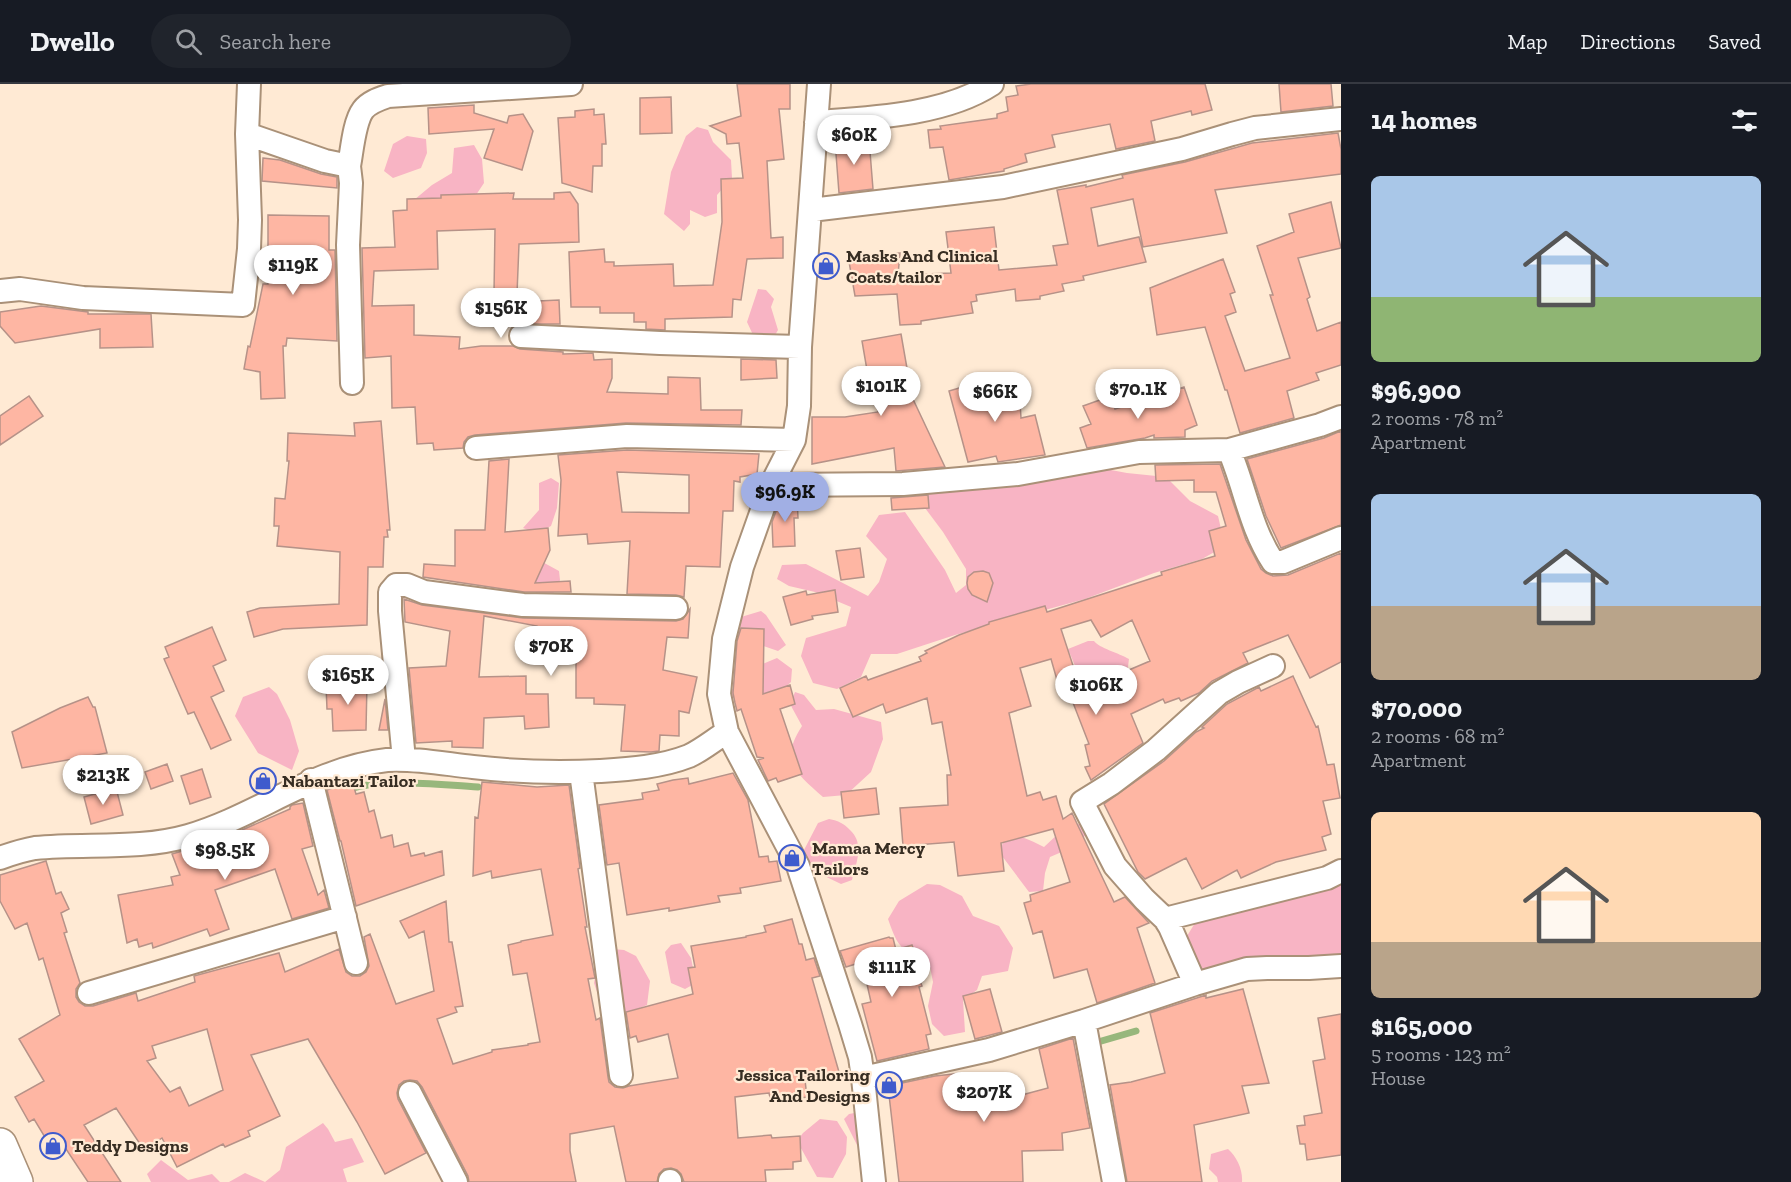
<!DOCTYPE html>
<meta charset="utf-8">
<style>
:root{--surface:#171b24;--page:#20242c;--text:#f1f3f6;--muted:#9ea1a6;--line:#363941;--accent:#a1afe4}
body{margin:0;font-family:"Zilla Slab",serif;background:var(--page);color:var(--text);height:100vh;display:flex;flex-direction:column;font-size:22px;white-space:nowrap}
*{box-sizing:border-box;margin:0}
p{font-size:20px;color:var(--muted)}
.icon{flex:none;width:33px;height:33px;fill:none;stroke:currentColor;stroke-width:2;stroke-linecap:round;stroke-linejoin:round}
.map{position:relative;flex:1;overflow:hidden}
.panel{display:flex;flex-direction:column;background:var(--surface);width:450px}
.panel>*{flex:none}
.price{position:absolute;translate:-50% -51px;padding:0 14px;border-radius:21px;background:#fff;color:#222;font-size:20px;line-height:39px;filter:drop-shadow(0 2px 3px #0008)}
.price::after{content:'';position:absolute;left:50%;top:36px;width:18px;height:14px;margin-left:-9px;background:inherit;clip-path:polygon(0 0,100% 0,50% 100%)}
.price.current{background:var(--accent);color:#111}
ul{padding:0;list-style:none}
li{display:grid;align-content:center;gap:12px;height:318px;padding:0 30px}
li span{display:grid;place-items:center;height:186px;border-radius:9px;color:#555}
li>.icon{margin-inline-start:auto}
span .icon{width:108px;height:108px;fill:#fffc;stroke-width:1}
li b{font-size:26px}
h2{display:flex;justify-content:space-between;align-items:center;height:72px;padding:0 30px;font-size:26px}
header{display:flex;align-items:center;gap:36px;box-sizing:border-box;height:84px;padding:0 30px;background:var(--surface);border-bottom:2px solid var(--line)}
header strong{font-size:28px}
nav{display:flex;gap:33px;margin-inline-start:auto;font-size:21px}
.search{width:420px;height:54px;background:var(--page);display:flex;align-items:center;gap:15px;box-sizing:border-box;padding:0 21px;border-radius:33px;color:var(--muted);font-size:22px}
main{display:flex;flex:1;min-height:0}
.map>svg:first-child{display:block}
.green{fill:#f8b4c4}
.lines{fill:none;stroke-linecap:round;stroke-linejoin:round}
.stream{stroke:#97b77c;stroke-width:7}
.building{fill:#feb6a3;stroke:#b69288;stroke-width:1.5;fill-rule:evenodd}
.street-casing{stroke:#aa9178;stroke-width:26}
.secondary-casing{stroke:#aa9178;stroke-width:36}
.street{stroke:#fff;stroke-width:22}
.secondary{stroke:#fff;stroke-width:33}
.labels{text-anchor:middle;stroke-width:4.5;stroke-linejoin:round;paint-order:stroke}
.poi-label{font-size:18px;font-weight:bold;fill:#372d22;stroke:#ffead4;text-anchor:start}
</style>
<header>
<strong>Dwello</strong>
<div class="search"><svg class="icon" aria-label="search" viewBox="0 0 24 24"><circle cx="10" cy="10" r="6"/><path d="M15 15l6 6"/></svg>Search here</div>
<nav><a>Map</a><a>Directions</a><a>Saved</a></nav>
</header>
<main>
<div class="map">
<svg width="1341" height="1098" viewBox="0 0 1341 1098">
<rect width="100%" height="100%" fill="#ffead4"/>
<path class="green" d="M697 43 708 46 713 58 731 76 732 94 717 111V129L705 133 690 126V140L684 147 664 130 671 88 686 52Z
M407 52 426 55 427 69 421 84 393 94 384 87 393 60Z
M474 61 482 75 484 99 476 111 436 121 414 116 432 101 452 89 454 64Z
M758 205 766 206 774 215 771 223 778 246 771 258 754 253 747 238Z
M1068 378 1127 389 1166 393 1190 417 1218 432 1225 462 1202 475 1154 489 1085 515 955 551 897 570H871L861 593 837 605 813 599 801 572 806 554 846 542 851 523 815 508 789 502 777 495 782 481 806 480 868 512 879 498 887 475 866 452 879 431 905 428 945 486 956 509 966 501V485L943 448 925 424 929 399Z
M551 394 559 399 557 424 551 442 537 449 523 444 539 426V399Z
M537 475 559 487 560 496 550 516 541 513 528 502Z
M761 527 766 531 786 561 778 567 752 558 737 550 741 533Z
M1088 557H1094C1099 564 1119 569 1129 575L1127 590 1089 605 1078 589 1068 565Z
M777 574 792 585 791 598 779 609 743 616 725 612 758 582Z
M269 603 277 610 290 636 299 667 292 686 258 669 235 632 243 613Z
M795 608 804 611 816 626 834 625 881 638 883 655 871 688 846 711 823 713C796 689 779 677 802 642L790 620Z
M829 735C839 737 843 739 850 746 865 760 856 779 852 796L841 800 812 786 804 766 818 739Z
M1073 740H1083L1086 751 1071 764 1050 773 1045 789 1043 807 1029 808 999 768C1007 742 1027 755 1044 763L1059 749Z
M1341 797V886L1204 898 1192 880 1187 852 1195 839Z
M927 800 940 801 962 812 973 832 999 842 1013 864 1008 887 982 892 977 906 963 916 965 948 944 952 932 940 928 922 933 898 929 878C900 864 899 866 888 835L899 817Z
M681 859 691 874 696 899 685 905 671 899 665 868 671 861Z
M612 865 624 866 636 872 650 897 647 921 620 932 604 929 594 899 598 876Z
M860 1028 867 1066 858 1063 844 1035 849 1030Z
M820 1035 837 1037 847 1053 846 1070 833 1094 817 1093 797 1057 803 1049Z
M323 1039 328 1045 335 1058 352 1054 364 1078 343 1085 347 1098H229L245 1089 265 1098 280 1086 286 1063Z
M1228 1065C1237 1073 1243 1086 1242 1098H1218L1217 1093 1209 1085 1211 1070Z
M161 1076 188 1096 212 1090 220 1098H151L147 1090Z"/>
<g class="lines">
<path class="stream" d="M346 706C383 693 439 701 478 703
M1098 958 1136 947"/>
</g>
<path class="building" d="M737 0H790V25H779L784 75 767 77 771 154 783 153V174L747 175 741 216 733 215 732 233 665 235V246L646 245V238H634V229H600V223H571L569 168 604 165 605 178H614V182L673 180 674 202 713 201 722 138 721 95 743 94 739 59 727 60 726 50 710 42 741 32Z
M1031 0H1205L1212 26 1192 31 1191 27 1151 37 1155 57 1116 65 1110 40 1052 51 1055 63 1025 70 1027 78 1004 85V87L949 96 943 63 930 64 928 46 941 45 940 42 997 34V30L1008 27 1006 13 1018 11 1016 2Z
M1279 0H1331L1333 22 1281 28Z
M671 13 672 49 640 50V14Z
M474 21V29L507 39 509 32 523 30 533 47 522 86 484 74 494 45 429 50 428 24Z
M594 25V31L604 30 606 60H602V82H593L592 108 562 99 558 34 575 33V27Z
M1338 49 1341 65V90L1215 106 1227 149 1143 163 1133 115 1091 124 1098 162 1139 153 1146 178 1083 192 1084 196 1062 200 1064 207 1040 212V215L1016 217 1015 205 976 211 977 217 971 218 973 229 921 237V240L900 241 897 210 855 212 848 172 900 169 898 191 951 189 946 148 994 143 999 186 1057 181 1053 162 1068 160 1057 106 1086 101V103L1123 94 1122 91 1185 78 1252 59Z
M869 55 873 105 839 109 835 57Z
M263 74 280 76 321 90 337 93V104L262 97Z
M570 108 578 120 579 158 519 160 517 210 494 209 495 145 437 147 438 185 374 187 372 222 414 221V251L460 253 459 265 481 262H513L520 265 563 268V270L593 269 594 276 612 275V294L607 308 668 310V293L700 294 701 326H742L741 341 626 339 475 351 468 353 464 358 463 364 434 366 433 359 417 360 415 323 392 324 391 272 365 274 362 164 395 163 393 127 407 126V115L441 114V111L514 109 513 115H554V109Z
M1331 118 1341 164 1298 174 1310 213 1307 215 1317 247 1341 238V281L1316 289 1319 296 1287 307 1294 334 1240 349 1227 306H1225L1205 243 1157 251 1150 204 1223 175 1235 208 1230 210 1236 228 1225 232 1245 287 1290 274 1270 211H1273L1257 162 1294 148 1289 130Z
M268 131 329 132V166H335L337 257 287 254 286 262H283L285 314 261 315 260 288 244 285 248 262 250 263 263 200H268Z
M559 216 560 240H517L516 218Z
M41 222 88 228V230H151L153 263 100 264V245L15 259 0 242V228Z
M901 250 912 313 945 383 896 387 894 364 812 380V333H845L878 328 871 292H868L862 257Z
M741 275 776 276 777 294 741 296Z
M1000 292 1005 304 1019 303 1021 334 1035 331 1045 371 998 378 996 372 968 378 949 307Z
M1184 303 1197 341 1185 346V353L1154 354V351L1145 354 1087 364 1080 344 1091 340 1083 322 1111 312 1115 325 1131 320 1132 322Z
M29 312 43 332 0 361V332Z
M381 337 390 446H387L388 453H384L383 483H368L367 541 283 545 254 553 247 528 260 524 339 520 340 468 277 462 279 442H274L275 414 285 415 289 377H287L288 349 355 352 354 339Z
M1341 347V441L1281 464 1266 432 1247 375 1324 354Z
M627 366 759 370 757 390 740 393V398L734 397 733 427H723L720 483 686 482 684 513 676 511 627 510 630 457 588 460 587 450 558 452 561 396 558 371ZM617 388 689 391V429L622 428Z
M509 375 505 448 548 444 550 466 535 499 570 497 571 508H524L423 493 424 480 455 482V446H485L489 377Z
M1220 380 1246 456 1261 485 1266 489 1273 492 1288 491 1341 469V578L1310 594 1288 551 1243 569 1248 579 1212 597 1199 609 1181 617 1179 614 1165 619 1163 615 1131 630 1143 659 1091 696 1085 683 1090 682 1085 661 1089 660 1070 611 1150 577 1132 536 1101 553 1091 536 1061 545 1080 603 1061 610 1051 575 1020 584 1031 622 1009 629 1027 712 1040 708 1043 716 1056 712 1063 735 1072 729 1114 818 1125 813 1149 839 1137 844 1155 899 1097 919 1087 885 1054 894 1042 847 1033 850 1024 819 1031 817 1030 811 1070 798 1053 745 1001 759 1004 787 958 792 954 758 903 762 900 724 948 721 947 691H951L942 638 932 640 927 614 886 629 883 620 853 633 840 604 866 592 868 596 921 577 919 573 927 569 925 567 959 551 989 540V538L1045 522 1047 528 1162 491 1161 488 1215 472 1209 447 1226 442 1216 408H1194V396L1156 397 1155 381Z
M928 411 929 424 892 426 891 414Z
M781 414H797L798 434H794L795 462 773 463 772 438Z
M860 464 864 493 841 496 836 467Z
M983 487 989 489 993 499 987 518 972 511 968 505 967 499 968 493 974 488Z
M835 506 838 528 812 532 813 535 791 541 783 513 806 507 807 511Z
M404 515 422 521 523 534 676 537 683 535 690 525 688 554 667 553 663 586 697 593 689 629 679 627V652L660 651 659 667 651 668 621 667 625 621 594 620V614H576V573H537V542L484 532 479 593 526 592V610H548L549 643 525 645 524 632 484 634 483 664 452 663V657L416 659 409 584 446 582 450 547 405 538Z
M212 543 226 576 213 582 224 607 211 613 231 656 211 665 194 628 188 630 164 575 169 573 165 563Z
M741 544 764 545 763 610 790 601 795 620 780 625 802 690 778 698 776 694 768 697 758 676 764 674 757 673 741 625 737 627 735 619 733 609 737 557Z
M1293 592 1316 643 1318 642 1327 681 1334 680 1340 714 1323 717 1331 750 1322 753 1326 766 1276 778 1241 794 1237 786 1202 805 1186 774 1145 795 1138 788 1104 720 1164 677 1196 648 1204 644 1202 643 1227 620 1259 603 1261 607Z
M367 599 366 646 333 647 332 625H327L326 601Z
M88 613 93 623H95L107 669 22 684 12 648 60 624Z
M385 615 388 646H379Z
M167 680 173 697 151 705 145 688Z
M202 685 211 713 190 720 181 692Z
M733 689 748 716 759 773 768 772 769 778 777 777 781 797 740 804 741 809 718 812 720 818 669 827V824L627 831 619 779 607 781 599 721 643 715 642 709 659 706 657 700 673 696 688 694 689 700Z
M352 697 356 710 364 708 369 728 374 726 381 754 392 751 394 763 408 759 411 772 424 769 425 772 442 767 444 791 356 822 341 757H340L327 706Z
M482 698 537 703 569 701 580 784 578 785 587 843H585L595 894 588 895 596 936 600 934 608 993 609 998 615 1003 623 1004 629 1002 678 994 668 950 638 958 636 952 630 954 626 928 693 910 688 884 695 883 691 862 746 853V852L766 848 764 842 792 835 799 860H802L806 876 814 874 820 892 812 894 839 988 805 996 807 1013 771 1018 769 1009 735 1013 738 1054 771 1051 772 1054 800 1052 801 1077 793 1078V1085L765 1086 766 1098H684L681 1090 677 1086 671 1084 664 1085 659 1090 657 1098H626L614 1042 570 1050V1067L576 1098H469L468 1092 422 1003 417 997 410 996 404 997 399 1001 397 1009 398 1015 426 1069 385 1090 357 1038 308 955 251 971 280 1032 248 1047 250 1052 225 1063 223 1060 177 1083 162 1054 144 1066 116 1024 84 1041 121 1098H88L62 1059 55 1063 49 1053 46 1055 34 1035 29 1038 15 1013 44 997 19 955 60 931 43 874 39 876 27 839 15 845 0 817V791L46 777 56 810 61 808 69 825 61 829 67 848 64 849 80 899 76 905V913L79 918 85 922H93L136 909 138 917 195 898 194 892 279 869 285 888 339 865 346 888 352 892H360L366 888 369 882 364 853 370 850 396 920 434 907 424 847 409 854 400 837 446 817 449 858H452L463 922 455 923 457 928 437 935 453 980 492 968V966L528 961V960L540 958 527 889 513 891 508 861 521 858V857L553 851 541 785 492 794 491 787 473 792 475 733 478 734ZM207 945 223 1006 189 1022 180 1003 170 1008 147 977 156 974 152 962Z
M116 704 123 731 91 740 84 713Z
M876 704 879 730 844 734 841 708Z
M303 719 313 762 302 765 318 811 324 806 329 824 292 835 275 785 215 806 229 845 210 852 207 845 153 864 152 859 139 863 137 855 127 859 118 811 173 801 171 793 180 791 172 770 219 756 290 725V723L292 721Z
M889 853 890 854H893L896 866 912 861 921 887 917 889 922 902 919 903 931 950 926 951 929 965 877 977 862 920 871 918 862 878 846 883 840 867Z
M990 905 1002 948 975 955 963 912Z
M1243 905 1269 999 1242 1002 1249 1029 1194 1041 1202 1098H1127L1110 1001 1131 998 1165 989 1150 929 1206 911V914Z
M1341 930V1071L1307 1076 1305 1060H1300L1297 1042 1305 1041 1304 1032 1322 1029 1313 977 1325 975 1318 934Z
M1073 954 1090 1044 1062 1049 1063 1066 1022 1067 1023 1098H899L888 1002 935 992 962 989 964 1003 1015 999 1018 1012 1048 1004 1039 965Z"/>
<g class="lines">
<defs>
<path id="street" d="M819 0 800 263 799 322 794 356 771 401 742 483 724 555 719 610 727 648 798 782 850 940 860 973 863 994 874 1098
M816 38C871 34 945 31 992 0
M247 50 325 77 349 82C352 67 354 38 363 26 369 18 379 15 388 12L571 0
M349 82 351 99 348 161 352 299
M811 126 1003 103 1182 65 1232 50 1255 44 1341 35
M0 207 20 205 83 214 243 221 249 165 250 136 247 50 249 0
M521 252 660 259 800 263
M476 364 627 352 794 356
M1229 366C1245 403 1250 443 1273 478H1283L1341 454
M771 401 903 400 1018 390 1139 368 1229 366 1320 341 1341 333
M404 676 390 527V508L396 501H407L424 508 523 521 676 524
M581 688 621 991
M311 696 356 879
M0 774C11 770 23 766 35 764 86 759 139 766 188 752 257 732 314 684 387 676 415 674 445 680 473 683 515 688 557 689 600 687 630 685 661 683 689 672 702 666 715 655 727 648
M1165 835 1327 794 1341 787
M1195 900 1170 843 1165 835 1144 815 1115 782 1082 718 1111 700 1156 666 1219 609 1238 598 1273 582
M89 909 345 833
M1084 937 1114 1098
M863 994 989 966 1084 937 1195 900 1247 885 1267 884H1309L1341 882
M410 1009 456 1098
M670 1097V1098"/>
<path id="secondary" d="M0 1061 16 1098"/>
</defs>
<use href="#street" class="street-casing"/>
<use href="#secondary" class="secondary-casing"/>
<use href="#street" class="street"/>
<use href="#secondary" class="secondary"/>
</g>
<defs>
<symbol id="shop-ring" viewBox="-11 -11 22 22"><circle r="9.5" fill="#ffead4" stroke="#3f5bcd" stroke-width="1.5"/><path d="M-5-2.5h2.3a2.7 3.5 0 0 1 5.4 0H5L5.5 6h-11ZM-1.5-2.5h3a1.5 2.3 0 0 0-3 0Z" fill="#3f5bcd"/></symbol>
</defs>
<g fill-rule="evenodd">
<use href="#shop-ring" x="811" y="167" width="30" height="30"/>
<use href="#shop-ring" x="248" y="682" width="30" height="30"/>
<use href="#shop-ring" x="777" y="759" width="30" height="30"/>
<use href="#shop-ring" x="874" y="986" width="30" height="30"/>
<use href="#shop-ring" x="38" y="1047" width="30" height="30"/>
</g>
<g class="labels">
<g class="poi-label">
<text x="846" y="178">Masks And Clinical<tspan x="846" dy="21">Coats/tailor</tspan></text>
<text x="282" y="703">Nabantazi Tailor</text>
<text x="812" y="770">Mamaa Mercy<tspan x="812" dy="21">Tailors</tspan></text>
<text x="870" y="997" text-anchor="end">Jessica Tailoring<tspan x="870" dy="21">And Designs</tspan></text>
<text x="72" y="1068">Teddy Designs</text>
</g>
</g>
</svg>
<b class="price" style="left:854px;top:82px">$60K</b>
<b class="price" style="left:293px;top:212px">$119K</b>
<b class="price" style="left:501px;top:255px">$156K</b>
<b class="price" style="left:881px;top:333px">$101K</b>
<b class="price" style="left:1138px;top:336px">$70.1K</b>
<b class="price" style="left:995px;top:339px">$66K</b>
<b class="price current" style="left:785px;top:439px">$96.9K</b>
<b class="price" style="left:551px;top:593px">$70K</b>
<b class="price" style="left:348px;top:622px">$165K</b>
<b class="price" style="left:1096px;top:632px">$106K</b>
<b class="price" style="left:103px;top:722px">$213K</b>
<b class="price" style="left:225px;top:797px">$98.5K</b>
<b class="price" style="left:892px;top:914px">$111K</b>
<b class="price" style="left:984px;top:1039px">$207K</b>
</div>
<section class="panel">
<h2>14 homes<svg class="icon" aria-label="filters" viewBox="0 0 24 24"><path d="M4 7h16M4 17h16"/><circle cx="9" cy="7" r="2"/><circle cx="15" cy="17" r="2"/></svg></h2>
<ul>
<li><span style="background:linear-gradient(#a9c7e8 65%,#8fb573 0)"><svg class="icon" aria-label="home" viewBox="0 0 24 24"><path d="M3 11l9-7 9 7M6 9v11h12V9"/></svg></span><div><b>$96,900</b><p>2 rooms · 78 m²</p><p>Apartment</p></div></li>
<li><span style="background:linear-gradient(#a9c7e8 60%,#b9a48a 0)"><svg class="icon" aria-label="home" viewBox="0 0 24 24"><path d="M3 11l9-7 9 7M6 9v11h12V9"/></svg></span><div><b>$70,000</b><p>2 rooms · 68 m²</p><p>Apartment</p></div></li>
<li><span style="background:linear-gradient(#ffd9b3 70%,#b9a48a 0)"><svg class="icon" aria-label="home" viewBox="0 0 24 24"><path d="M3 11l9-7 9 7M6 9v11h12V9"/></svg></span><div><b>$165,000</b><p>5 rooms · 123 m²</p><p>House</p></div></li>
</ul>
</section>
</main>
